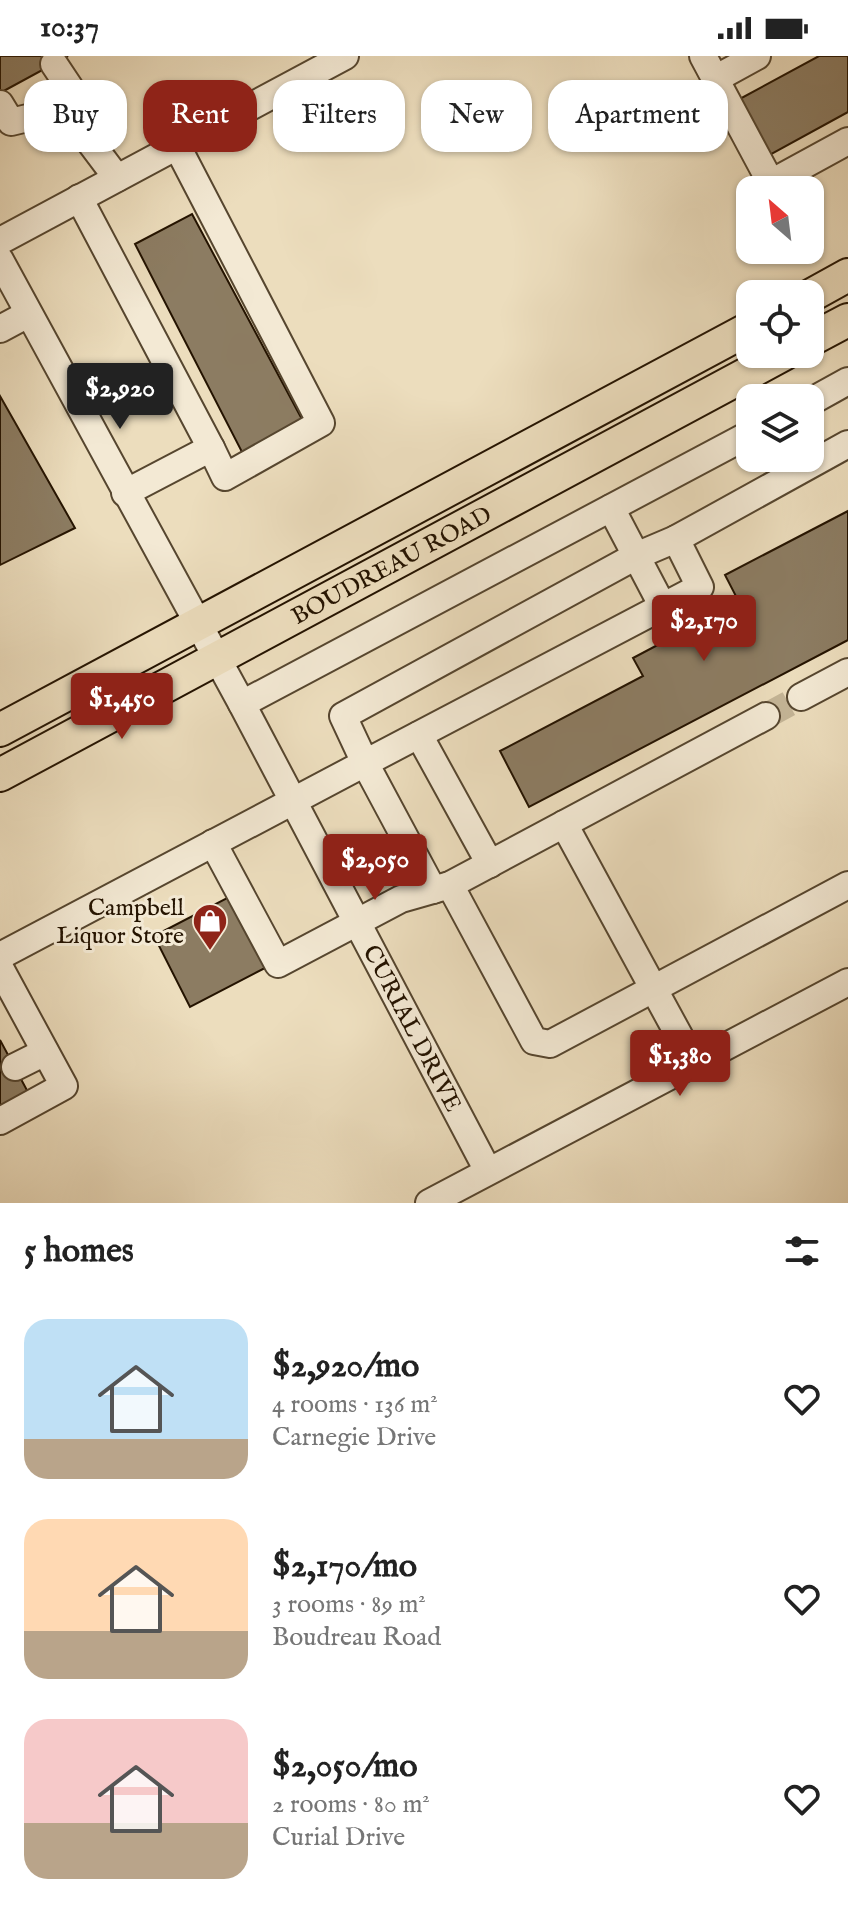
<!DOCTYPE html>
<meta charset="utf-8">
<style>
:root{--surface:#fff;--page:#f6f6f6;--text:#222;--muted:#767676;--accent:#8f2418}
body{margin:0;font-family:"IM FELL English",serif;background:var(--page);color:var(--text);height:100vh;display:flex;flex-direction:column;font-size:30px;white-space:nowrap}
*{box-sizing:border-box;margin:0}
p{font-size:26px;color:var(--muted)}
.icon{flex:none;width:44px;height:44px;fill:none;stroke:currentColor;stroke-width:2;stroke-linecap:round;stroke-linejoin:round}
.map{position:relative;height:1147px;overflow:hidden}
.details{display:flex;flex-direction:column;background:var(--surface);flex:1}
.details>*{flex:none}
.guide{position:absolute;left:24px;top:24px;width:800px;height:72px;display:flex;gap:16px}
.needle{width:52px;rotate:332deg}
.tools{position:absolute;left:736px;top:120px;display:grid;gap:16px}
.tools a{display:grid;place-items:center;width:88px;height:88px;border-radius:16px;background:var(--surface);box-shadow:0 2px 6px #0004;font-size:40px}
.price{position:absolute;translate:-50% -68px;padding:0 18px;border-radius:8px;background:var(--accent);color:#fff;font-size:26px;line-height:52px;filter:drop-shadow(0 2px 4px #0008)}
.price::after{content:'';position:absolute;left:50%;top:48px;width:24px;height:18px;margin-left:-12px;background:inherit;clip-path:polygon(0 0,100% 0,50% 100%)}
.price.current{background:#222;color:#fff}
ul{padding:0;list-style:none}
li{display:flex;align-items:center;gap:24px;height:200px;padding:0 24px}
li span{display:grid;place-items:center;flex:none;width:224px;height:160px;border-radius:24px;color:#555}
li>.icon{margin-inline-start:auto}
span .icon{width:96px;height:96px;fill:#fffc;stroke-width:1}
li b{font-size:34px}
h2{display:flex;justify-content:space-between;align-items:center;height:96px;padding:0 24px;font-size:34px}
.tag{padding:0 28px;border-radius:24px;background:var(--surface);box-shadow:0 2px 6px #0004;font-size:28px;line-height:72px}
.tag.current{background:var(--accent);color:#fff}
.status{display:flex;justify-content:space-between;align-items:center;height:56px;padding:0 40px;background:var(--surface);direction:ltr}
.status svg{height:22px;fill:currentColor}
.map>svg:first-child{display:block}
.building{fill:#8c7c62;stroke:#241300;stroke-width:2}
.lines{fill:none;stroke-linecap:round;stroke-linejoin:round}
.minor-tunnel{stroke:#c4b597;stroke-width:26;stroke-dasharray:26 13;stroke-linecap:butt}
.minor-casing{stroke:#56462f;stroke-width:30}
.major-casing{stroke:#241300;stroke-width:36}
.minor{stroke:#f3e9d4;stroke-width:26}
.major{stroke:#ecddbd;stroke-width:32}
.labels{text-anchor:middle;stroke-width:6;stroke-linejoin:round;paint-order:stroke}
.street-label{font-size:24px;fill:#241300;stroke:#f3e9d4}
.poi-label{font-size:24px;fill:#241300;stroke:#f3e9d4;text-anchor:end}
</style>
<div class="status"><b>10:37</b><svg viewBox="0 0 49 12"><path d="M0 12V9h3v3zM5 12V6h3v6zM10 12V3h3v9zM15 12V0h3v12zM26 1h20v11H26zM47 4h2v5h-2z"/></svg></div>
<div class="map">
<svg width="848" height="1147" viewBox="0 0 848 1147">
<rect width="100%" height="100%" fill="#ecddbd"/>
<filter id="stains"><feTurbulence type="fractalNoise" baseFrequency=".0025" numOctaves="4"/><feColorMatrix values="0 0 0 0 .2 0 0 0 0 .09 0 0 0 0 .02 0 0 0 .5 -.17"/></filter>
<radialGradient id="worn" r=".72"><stop offset=".6" stop-color="#630" stop-opacity="0"/><stop offset="1" stop-color="#630" stop-opacity=".3"/></radialGradient>
<path class="building" d="M0 0H68L0 37Z
M819 0H848V56L766 101 736 45Z
M192 158 304 367 243 398 135 188Z
M0 340 75 472 0 509Z
M848 455V584L529 751 500 695 643 620 633 602 739 546 725 519Z
M229 841 265 912 190 951 154 880Z
M0 984 29 1038 0 1054Z"/>
<g class="lines">
<path class="minor-tunnel" d="M766 660 801 641"/>
<defs>
<g id="minor">
<path d="M703 0 771 127 848 85"/>
<path d="M54 8 72 35 65 53"/>
<path d="M715 23 757 0"/>
<path d="M0 48 11 66 65 53"/>
<path d="M65 53 117 122"/>
<path d="M79 142 211 392"/>
<path d="M0 185 345 0"/>
<path id="s1" d="M0 204 242 648 488 1115"/>
<path d="M0 273 28 258"/>
<path d="M810 346 848 325"/>
<path d="M125 437 211 392 225 421 321 367 177 90"/>
<path d="M611 452 663 551"/>
<path d="M801 641 848 616"/>
<path d="M242 648 750 378"/>
<path d="M419 679 490 808"/>
<path d="M564 768 694 1007"/>
<path d="M213 787 278 908 401 843 450 829 766 660"/>
<path d="M450 829 534 985 550 988 848 829"/>
<path d="M433 834 365 707 700 531 676 483 848 388"/>
<path d="M0 900 365 707 343 660 636 500 676 483"/>
<path d="M0 912 64 1030 0 1065"/>
<path d="M15 1011 45 996"/>
<path d="M429 1147 848 926"/>
</g>
<g id="major">
<path d="M810 240 848 219"/>
<path d="M810 284 848 264"/>
<path d="M0 674 750 272"/>
<path id="s2" d="M0 719 784 298"/>
</g>
</defs>
<use href="#minor" class="minor-casing"/>
<use href="#major" class="major-casing"/>
<use href="#minor" class="minor"/>
<use href="#major" class="major"/>
</g>
<defs>
<symbol id="shop-pin" viewBox="-11 -11 22 30"><path d="M0 17L-7.5 6A9.5 9.5 0 1 1 7.5 6Z" fill="#8f2418" stroke="#f3e9d4"/><path d="M-5-2.5h2.3a2.7 3.5 0 0 1 5.4 0H5L5.5 6h-11ZM-1.5-2.5h3a1.5 2.3 0 0 0-3 0Z" fill="#fff"/></symbol>
</defs>
<g fill-rule="evenodd">
<use href="#shop-pin" x="190" y="845" width="40" height="54"/>
</g>
<g class="labels">
<g class="street-label">
<text dy="8" stroke="none"><textPath href="#s2" startOffset="444">BOUDREAU ROAD</textPath></text>
<text dy="8" stroke="none"><textPath href="#s1" startOffset="872">CURIAL DRIVE</textPath></text>
</g>
<g class="poi-label">
<text x="184" y="859">Campbell<tspan x="184" dy="28">Liquor Store</tspan></text>
</g>
</g>
<rect width="100%" height="100%" filter="url(#stains)"/>
<rect width="100%" height="100%" fill="url(#worn)"/>
</svg>
<div class="tools">
<a><svg class="needle" viewBox="-14 -14 28 28"><path d="M0-13l5 13h-10z" fill="#e53935"/><path d="M0 13l5-13h-10z" fill="#767676"/></svg></a>
<a><svg class="icon" aria-label="locate" viewBox="0 0 24 24"><circle cx="12" cy="12" r="6"/><path d="M12 2v4M12 18v4M2 12h4M18 12h4"/></svg></a>
<a><svg class="icon" aria-label="layers" viewBox="0 0 24 24"><path d="M12 4l9 5-9 5-9-5zM3 14l9 5 9-5"/></svg></a>
</div>
<b class="price current" style="left:120px;top:375px">$2,920</b>
<b class="price" style="left:704px;top:607px">$2,170</b>
<b class="price" style="left:122px;top:685px">$1,450</b>
<b class="price" style="left:375px;top:846px">$2,050</b>
<b class="price" style="left:680px;top:1042px">$1,380</b>
<div class="guide">
<a class="tag">Buy</a>
<a class="tag current">Rent</a>
<a class="tag">Filters</a>
<a class="tag">New</a>
<a class="tag">Apartment</a>
</div>
</div>
<section class="details">
<h2>5 homes<svg class="icon" aria-label="filters" viewBox="0 0 24 24"><path d="M4 7h16M4 17h16"/><circle cx="9" cy="7" r="2"/><circle cx="15" cy="17" r="2"/></svg></h2>
<ul>
<li><span style="background:linear-gradient(#bfe0f5 75%,#b9a48a 0)"><svg class="icon" aria-label="home" viewBox="0 0 24 24"><path d="M3 11l9-7 9 7M6 9v11h12V9"/></svg></span><div><b>$2,920/mo</b><p>4 rooms · 136 m²</p><p>Carnegie Drive</p></div><svg class="icon" aria-label="heart" viewBox="0 0 24 24"><path d="M12 20l-8-8c-3-5 5-10 8-4 3-6 11-1 8 4z"/></svg></li>
<li><span style="background:linear-gradient(#ffd9b3 70%,#b9a48a 0)"><svg class="icon" aria-label="home" viewBox="0 0 24 24"><path d="M3 11l9-7 9 7M6 9v11h12V9"/></svg></span><div><b>$2,170/mo</b><p>3 rooms · 89 m²</p><p>Boudreau Road</p></div><svg class="icon" aria-label="heart" viewBox="0 0 24 24"><path d="M12 20l-8-8c-3-5 5-10 8-4 3-6 11-1 8 4z"/></svg></li>
<li><span style="background:linear-gradient(#f6c9c9 65%,#b9a48a 0)"><svg class="icon" aria-label="home" viewBox="0 0 24 24"><path d="M3 11l9-7 9 7M6 9v11h12V9"/></svg></span><div><b>$2,050/mo</b><p>2 rooms · 80 m²</p><p>Curial Drive</p></div><svg class="icon" aria-label="heart" viewBox="0 0 24 24"><path d="M12 20l-8-8c-3-5 5-10 8-4 3-6 11-1 8 4z"/></svg></li>
</ul>
</section>
